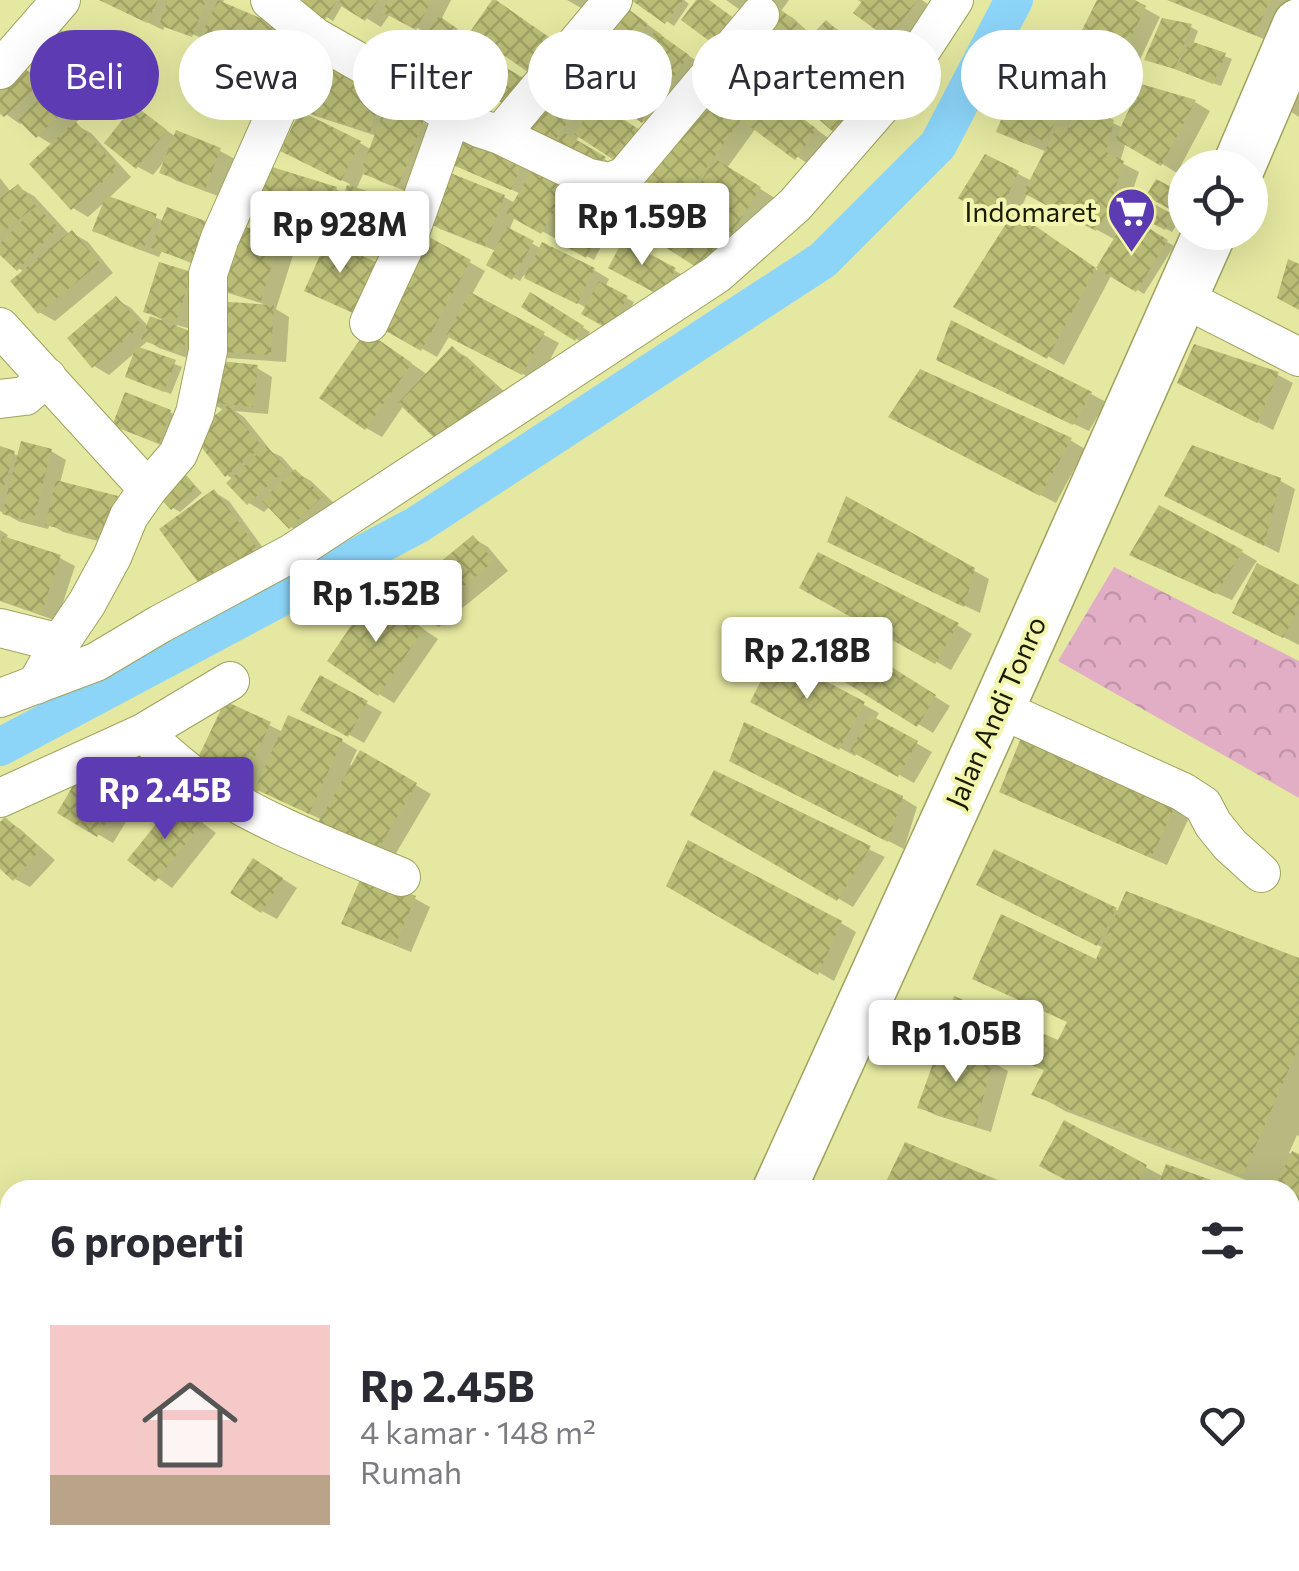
<!DOCTYPE html>
<html lang="id">
<meta charset="utf-8">
<style>
:root{--surface:#fff;--page:#f7f7f7;--text:#2b2b33;--muted:#7c7c81;--line:#e1e1e2;--accent:#5c3bb3}
body{margin:0;font-family:Commissioner,sans-serif;background:var(--page);color:var(--text);height:100vh;display:flex;flex-direction:column;font-size:38px;white-space:nowrap}
*{box-sizing:border-box;margin:0}
p{font-size:32px;color:var(--muted)}
.icon{flex:none;width:55px;height:55px;fill:none;stroke:currentColor;stroke-width:2;stroke-linecap:round;stroke-linejoin:round}
.map{position:relative;flex:1;overflow:hidden}
.details{position:absolute;left:0px;top:1180px;width:1300px;height:392px;display:flex;flex-direction:column;background:var(--surface);border-radius:30px 30px 0 0;box-shadow:0 10px 40px #0002}
.details>*{flex:none}
.hud{position:absolute;left:30px;top:30px;width:1240px;height:90px;display:flex;gap:20px}
.fabs{position:absolute;left:1168px;top:150px;display:grid;gap:20px}
.fabs a{display:grid;place-items:center;width:100px;height:100px;border-radius:50%;background:var(--surface);box-shadow:0 10px 40px #0002;font-size:50px}
.price{position:absolute;translate:-50% -85px;padding:0 22px;border-radius:10px;background:#fff;color:#222;font-size:32px;line-height:65px;filter:drop-shadow(0 2px 5px #0008)}
.price::after{content:'';position:absolute;left:50%;top:60px;width:30px;height:22px;margin-left:-15px;background:inherit;clip-path:polygon(0 0,100% 0,50% 100%)}
.price.selected{background:var(--accent);color:#fff}
ul{padding:0;list-style:none}
li{display:flex;align-items:center;gap:30px;height:250px;padding:0 50px}
li+li{border-top:2px solid var(--line)}
li span{display:grid;place-items:center;flex:none;width:280px;height:200px;border-radius:0px;color:#555}
li>.icon{margin-inline-start:auto}
span .icon{width:120px;height:120px;fill:#fffc;stroke-width:1}
li b{font-size:42px}
h2{display:flex;justify-content:space-between;align-items:center;height:120px;padding:0 50px;font-size:42px}
.chip{padding:0 35px;border-radius:45px;background:var(--surface);box-shadow:0 10px 40px #0002;font-size:35px;line-height:90px}
.chip.selected{background:var(--accent);color:#fff}
.map>svg:first-child{display:block}
.forest{fill:url(#forest-crowns)}
.shadow{fill:#0003;fill-rule:evenodd}
.lines{fill:none;stroke-linecap:round;stroke-linejoin:round}
.canal{stroke:#8cd5f9;stroke-width:38}
.building{fill:url(#building-cross-hatch)}
.street-casing{stroke:#a0a25d;stroke-width:40}
.secondary-casing{stroke:#a0a25d;stroke-width:55}
.street{stroke:#fff;stroke-width:38}
.secondary{stroke:#fff;stroke-width:52}
.labels{text-anchor:middle;stroke-width:8;stroke-linejoin:round;paint-order:stroke}
.poi-label{font-size:28px;fill:#1b1b00;stroke:#f2f5ad;text-anchor:end}
.street-label{font-size:28px;fill:#1b1b00;stroke:#f2f5ad}
</style>
<div class="map">
<svg width="1299" height="1571" viewBox="0 0 1299 1571">
<defs>
<pattern id="forest-crowns" width="20" height="18" patternUnits="userSpaceOnUse" patternTransform="scale(2.5)"><rect width="20" height="18" fill="#e2aec5"/><path d="M2 6a3 3 0 1 1 6 0M12 15a3 3 0 1 1 6 0" fill="none" stroke="#c195a7"/></pattern>
<pattern id="building-cross-hatch" width="8" height="8" patternUnits="userSpaceOnUse" patternTransform="scale(2.5)"><rect width="8" height="8" fill="#bbbd77"/><path d="M0 0l8 8M0 8l8-8" fill="none" stroke="#a0a265"/></pattern>
</defs>
<rect width="100%" height="100%" fill="#e5e8a0"/>
<path class="forest" d="M1114 567 1299 661V798L1058 661Z"/>
<path class="shadow" d="M102 0H224L222 4 302 41 284 80 216 50 205 39 175 28V31L165 26 163 30Z
M306 0H451L441 20 463 35 439 68 432 64 429 34 390 14 381 27 343 4 333 21 304 3Z
M567 0H597L588 12Z
M636 0H684L689 4 674 26Z
M699 0H706L754 34 753 19 726 0H789L781 11 793 18 814 37 827 23 842 32 898 84 880 104 865 95 812 45 802 55 815 63 877 117 778 81 772 88 756 79Z
M858 0H922L933 8 904 45 889 37 864 4Z
M1100 0H1130L1160 17 1136 68 1081 37Z
M1167 0H1289L1271 42Z
M620 5 662 35 660 37 703 65 659 129 643 121 639 57 627 50Z
M1163 21 1191 27 1198 31 1193 44 1232 59 1221 86 1147 59Z
M58 31 73 39 133 89 108 118 93 109Z
M595 46 621 65 604 88 597 84Z
M310 64 399 96 394 111 423 122 438 131 414 194 379 181 364 172 356 190 394 202 409 210 396 254 350 240 340 234 339 236 264 214 249 205 336 189 346 195 350 184 298 159 360 143 372 150 377 136 312 115 297 106Z
M21 67 37 76 53 94 51 95 64 102 80 119 74 124 91 133 131 177 109 198 164 221 208 270 162 251 159 257 111 239 96 230 107 200 88 217 73 208 53 145 38 136 23 121 20 124 0 110Z
M1023 71 1074 90 1089 99 1083 108 1123 128 1142 87 1195 102 1210 111 1177 173 1126 142 1120 162 1139 172 1119 231 1129 219 1174 246 1144 294 1112 274 1064 365 957 306 1009 224 961 197 986 157 1032 181 1047 152 1015 139ZM1028 193 1116 240 1097 270 1017 216Z
M563 75 604 103 601 107 665 148 726 92 755 112 782 104 831 140 811 166 756 128 727 168 775 198 746 244 686 209 688 207 580 135 575 142 611 163 602 179 548 149Z
M1299 82V117L1285 108Z
M135 108 176 137 220 151 235 159 221 197 177 181 162 172 166 159 153 175 138 167Z
M458 128 588 190 575 212 610 230 594 260 515 216 509 231 542 249 594 270 609 279 605 287 634 302 617 332 587 308 524 275 520 281 489 264 496 251 440 229 425 220 504 197 515 203 521 194 445 159Z
M0 178 11 192 18 187 34 196 70 235 72 233 88 242 113 273 55 321 39 312 24 272 0 254Z
M620 182 668 210 651 241 602 213Z
M1157 182 1185 197 1178 211 1149 195Z
M1146 202 1179 221 1172 232 1138 213Z
M232 225 279 240 295 249 276 309 289 317 286 362 228 358 213 350 267 305 228 293 213 284Z
M423 236 485 271 471 296 559 343 538 382 450 335 437 357 375 322Z
M624 243 690 279 677 302Z
M190 275 191 329 177 325 176 329 204 342 196 361 159 348 148 341 138 349 182 367 171 394 135 380 138 350 109 375 94 366 116 299 131 308 149 327 162 320 146 311Z
M531 295 590 332 583 343 524 306Z
M382 343 428 375 452 349 467 357 509 396 458 451 404 405 382 437 366 428Z
M1195 347 1278 375 1293 383 1273 430 1195 390Z
M257 368 272 377 268 414 235 411 244 417 272 452 282 457 295 472 311 481 337 506 306 536 291 527 270 506 264 512 249 503 233 479 227 475 225 411 208 401Z
M955 368 1091 394 1106 402 1089 431Z
M170 412 185 421 174 450 131 433 115 425Z
M907 425 1070 440 1085 449 1056 503Z
M0 449 20 456 51 451 66 460 60 483 117 498 132 507 121 547 63 532 50 524 48 529 20 522 0 511Z
M185 474 202 493 180 512 173 508Z
M1279 480 1295 489 1279 553 1182 504Z
M214 492 229 501 271 559 220 596Z
M847 500 989 579 980 613 845 550Z
M1160 509 1242 552 1257 561 1254 565 1299 588V645L1250 620 1257 567 1254 565 1232 600 1147 563Z
M0 530 8 535 6 540 60 558 75 566 57 621 0 601Z
M473 538 488 547 508 571 439 627 423 619Z
M803 587 957 625 972 634 951 670Z
M389 606 438 639 394 703 379 694Z
M871 656 950 706 933 733 838 675Z
M776 657 879 713 875 720 932 752 914 783 858 752 855 756 753 701Z
M321 678 382 712 364 743 304 709Z
M226 704 283 732 342 741 357 750 350 765 354 767 361 753 431 794 389 865 322 820 259 789 258 792 213 771Z
M131 754 184 784 173 803 190 813 216 833 172 888 131 859 167 814 114 784Z
M748 769 902 798 917 807 904 849Z
M715 774 885 857 853 907 693 814Z
M81 778 134 809 113 843 60 812Z
M1003 791 1193 809 1167 865 1018 800Z
M5 820 20 829 55 860 30 887 15 879 0 865V826Z
M995 852 1120 912 1299 961V1136L1297 1135 1289 1153 1299 1157V1204L1290 1200V1190H1272L1065 1111 1035 1094 1046 1071 961 1037 945 1028 1059 1044 1104 948 994 892Z
M269 870 297 888 277 919 262 911Z
M669 885 841 923 856 932 834 981Z
M414 898 430 907 411 952 359 931 344 923Z
M992 1062 1008 1071 991 1132 935 1115 920 1107Z
M1065 1124 1164 1177 1231 1190H1159L1164 1178 1161 1177 1153 1190H1089Z
M997 1182 1010 1190H885Z
M0 1226 10 1232 0 1257Z
M1290 1313 1299 1317V1346L1290 1366Z
M110 1562H188L193 1566 191 1571H107Z
M711 1562H720L738 1571H707Z
M763 1562H835L831 1571H782Z
M891 1562H945L942 1571H903Z"/>
<g class="lines">
<path class="canal" d="M0 747 417 525 823 260 938 145 1014 0"/>
</g>
<path class="building" d="M99 0H158L147 23Z
M168 0H206L192 37 159 25Z
M218 0 288 30 268 73 198 42Z
M303 0H337L325 20 300 4Z
M341 0H378L365 21 338 4Z
M388 0H432L416 30 382 12Z
M492 0H496L556 42 532 75 470 32Z
M631 0H683L665 24Z
M696 0H709L742 24 723 51 681 20Z
M863 0H918L888 39 853 13Z
M1097 0H1135L1146 6 1120 62 1078 38Z
M1168 0H1270L1255 35Z
M619 2 648 24 626 53 596 30Z
M777 6 803 29 755 81 729 57Z
M439 16 458 29 431 66 412 53Z
M1162 18 1192 24 1175 69 1190 41 1226 53 1213 84 1175 69 1144 60Z
M826 20 885 74 863 97 805 42Z
M58 27 119 78 92 111 30 60Z
M655 31 689 55 642 123 607 99Z
M587 39 616 59 596 86 568 65Z
M467 45 527 80 511 108 450 73Z
M799 51 863 106 838 136 774 81Z
M308 61 385 85 370 132 294 108Z
M21 64 39 84 4 117 0 114V84Z
M1022 68 1075 88 1044 142 1034 136 1029 145 996 132Z
M563 72 590 93 547 151 519 130Z
M710 79 750 107 680 205 641 178Z
M1141 84 1196 100 1161 166 1115 139Z
M48 90 66 109 36 138 18 120Z
M766 91 817 129 795 160 744 122Z
M596 101 649 136 626 168 574 134Z
M1081 104 1114 120 1106 152 1124 161 1108 211 1096 231 1023 193 1057 127 1066 132Z
M134 105 167 130 136 169 104 143Z
M386 105 424 120 398 187 360 173Z
M300 111 361 141 341 181 280 151Z
M75 121 118 168 71 210 29 164Z
M457 124 527 154 511 190 441 160Z
M176 130 221 148 205 190 159 173Z
M563 132 606 157 595 177 552 152Z
M985 154 1019 171 996 220 958 198Z
M539 159 574 179 541 234 506 214Z
M715 159 761 187 729 238 683 210Z
M259 163 337 187 324 229 246 207Z
M443 170 505 195 485 246 422 221Z
M619 179 655 199 635 234 599 214Z
M1156 179 1181 192 1171 210 1146 196Z
M18 184 36 206 0 234V198Z
M347 185 395 199 380 247 331 232Z
M106 195 157 214 143 250 92 231Z
M1145 199 1174 215 1165 230 1134 214Z
M36 206 58 227 17 271 0 255V244Z
M167 207 208 222 193 263 151 248Z
M576 210 604 224 586 258 558 242Z
M1014 211 1096 268 1047 359 953 307Z
M674 214 720 244 702 271 656 241Z
M1128 215 1168 240 1136 292 1096 268Z
M230 222 280 238 261 301 210 286Z
M507 227 534 241 512 280 486 265Z
M72 230 100 263 38 314 10 281Z
M422 233 471 260 421 351 372 323Z
M327 240 376 262 353 313 304 291Z
M623 240 676 268 661 296 608 268Z
M542 242 595 268 577 304 524 278Z
M1288 259 1299 264V310L1277 298Z
M159 262 192 272 176 322 143 312Z
M599 281 628 296 610 330 581 314Z
M470 292 545 332 522 375 446 336Z
M530 292 584 326 575 341 521 307Z
M116 296 142 325 92 368 67 338Z
M214 301 274 305 271 355 210 351Z
M150 316 190 331 181 354 141 340Z
M951 320 1092 392 1073 425 936 360Z
M366 331 412 363 365 430 319 398Z
M1194 344 1279 372 1257 423 1177 383Z
M136 346 176 360 164 392 125 377Z
M452 346 495 386 441 444 398 403Z
M210 360 258 365 253 407 205 402Z
M920 369 1072 438 1040 496 888 417Z
M125 392 171 410 159 443 112 426Z
M228 405 262 447 225 477 191 434Z
M21 441 52 449 33 522 2 514Z
M1192 445 1281 478 1264 546 1164 496Z
M0 446 15 451 1 496H0Z
M266 446 287 468 247 505 226 483Z
M178 467 196 488 171 510 152 489Z
M295 469 323 496 289 529 262 501Z
M56 480 118 496 106 540 45 525Z
M214 489 258 549 203 589 159 529Z
M846 496 975 568 964 607 827 542Z
M1159 505 1243 550 1216 594 1129 555Z
M473 535 494 561 422 621 400 595Z
M3 536 61 555 41 614 0 600V545Z
M818 552 959 623 935 664 799 588Z
M1257 563 1299 585V607L1283 638 1232 613Z
M373 594 424 629 378 696 327 661Z
M855 644 936 695 917 727 835 676Z
M775 654 865 702 839 750 750 702Z
M320 675 368 701 348 737 300 710Z
M225 701 271 722 242 785 195 764Z
M288 715 343 739 309 814 255 789Z
M870 715 918 741 898 777 850 751Z
M744 722 903 796 888 842 729 761Z
M1025 728 1179 798 1151 858 999 792Z
M360 750 417 783 373 858 316 826Z
M130 751 170 773 150 807 111 785Z
M714 770 871 846 837 901 690 815Z
M80 774 121 798 97 837 57 813Z
M175 801 202 823 155 882 127 860Z
M5 817 41 849 13 881 0 869V822Z
M688 840 842 921 818 975 666 886Z
M994 849 1117 908 1097 946 976 885Z
M253 858 283 878 261 913 230 893Z
M362 875 416 896 395 945 341 924Z
M1126 891 1299 958V1046L1243 1175 1031 1095 1044 1070 942 1029 954 996 1058 1040 1067 1022 972 979 1001 914 1096 959Z
M940 1044 993 1060 976 1126 917 1108Z
M1064 1120 1147 1165 1134 1190H1085L1039 1166Z
M905 1142 998 1180 995 1190H882Z
M1292 1151 1299 1154V1203L1290 1200V1190H1274Z
M1166 1164 1237 1189V1190H1156Z
M1290 1209 1299 1212V1281L1290 1278Z
M108 1562H176L173 1571H104Z
M303 1562H369L389 1571H300Z
M761 1562H816L813 1571H780Z
M887 1562H927L924 1571H898Z
M1062 1562H1163L1182 1571H1058Z"/>
<g class="lines">
<defs>
<path id="street" d="M315 37 452 115 479 128 500 135 589 178 609 182 625 176 760 15
M0 70 61 0
M500 135 613 0
M1183 298 1299 357
M369 323 407 241 452 115
M0 327 148 489
M0 399 25 396 47 377
M0 628 60 643
M36 685 60 643 87 603 112 557 129 516 148 489 178 454 195 413 208 351V274L220 238 280 103 315 37 270 0
M0 698 96 662 160 624 292 553 717 274 795 205 896 89 954 0
M998 708 1183 792 1203 805 1213 824 1230 845 1261 873
M143 733C162 750 182 768 203 783 263 823 334 849 401 877
M0 798 143 733 230 681
M1290 1299 1299 1303
M1290 1366 1299 1346
M1290 1476 1299 1480
M27 1562 41 1571
M1204 1571 1207 1562"/>
<path id="secondary" d="M1238 168 1299 25
M779 1190 998 708 1210 232
M606 1571 610 1562"/>
</defs>
<use href="#street" class="street-casing"/>
<use href="#secondary" class="secondary-casing"/>
<use href="#street" class="street"/>
<use href="#secondary" class="secondary"/>
</g>
<defs>
<symbol id="supermarket-pin" viewBox="-11 -11 22 30"><path d="M0 17L-7.5 6A9.5 9.5 0 1 1 7.5 6Z" fill="#5c3bb3" stroke="#f2f5ad"/><path d="M-6-5.5h2.5l.6 2H6L4.5 2H-2.5L-4.4-4H-6ZM-1.5 3.2a1.3 1.3 0 1 0 .1 0ZM3 3.2a1.3 1.3 0 1 0 .1 0Z" fill="#fff"/></symbol>
</defs>
<g fill-rule="evenodd">
<use href="#supermarket-pin" x="1104" y="184" width="55" height="75"/>
</g>
<g class="labels">
<g class="poi-label">
<text x="1097" y="222">Indomaret</text>
</g>
<g class="street-label">
<text transform="translate(996 712) rotate(-66)" y="10">Jalan Andi Tonro</text>
</g>
</g>
</svg>
<div class="fabs">
<a><svg class="icon" aria-label="locate" viewBox="0 0 24 24"><circle cx="12" cy="12" r="6"/><path d="M12 2v4M12 18v4M2 12h4M18 12h4"/></svg></a>
</div>
<b class="price" style="left:642px;top:268px">Rp 1.59B</b>
<b class="price" style="left:340px;top:276px">Rp 928M</b>
<b class="price" style="left:376px;top:645px">Rp 1.52B</b>
<b class="price" style="left:807px;top:702px">Rp 2.18B</b>
<b class="price selected" style="left:165px;top:842px">Rp 2.45B</b>
<b class="price" style="left:956px;top:1085px">Rp 1.05B</b>
<div class="hud">
<a class="chip selected">Beli</a>
<a class="chip">Sewa</a>
<a class="chip">Filter</a>
<a class="chip">Baru</a>
<a class="chip">Apartemen</a>
<a class="chip">Rumah</a>
</div>
<section class="details">
<h2>6 properti<svg class="icon" aria-label="filters" viewBox="0 0 24 24"><path d="M4 7h16M4 17h16"/><circle cx="9" cy="7" r="2"/><circle cx="15" cy="17" r="2"/></svg></h2>
<ul>
<li><span style="background:linear-gradient(#f6c9c9 75%,#b9a48a 0)"><svg class="icon" aria-label="home" viewBox="0 0 24 24"><path d="M3 11l9-7 9 7M6 9v11h12V9"/></svg></span><div><b>Rp 2.45B</b><p>4 kamar · 148 m²</p><p>Rumah</p></div><svg class="icon" aria-label="heart" viewBox="0 0 24 24"><path d="M12 20l-8-8c-3-5 5-10 8-4 3-6 11-1 8 4z"/></svg></li>
</ul>
</section>
</div>
